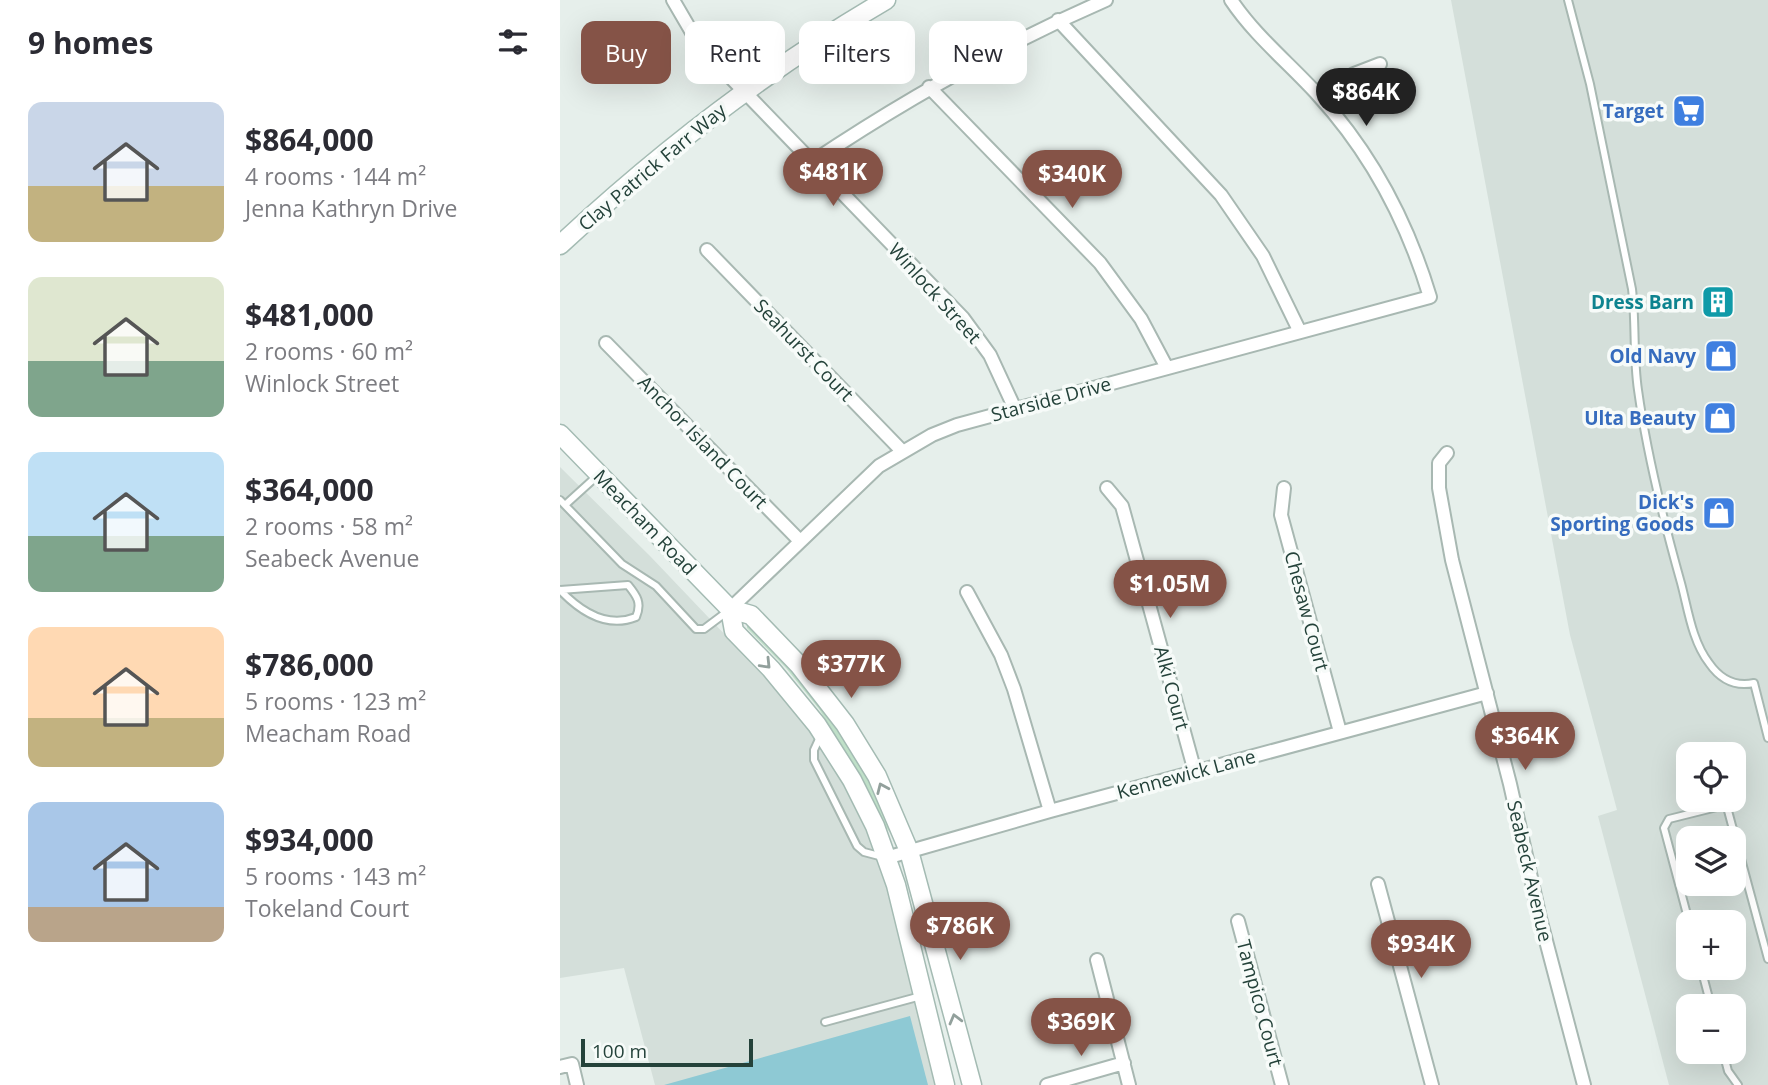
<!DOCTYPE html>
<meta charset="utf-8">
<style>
:root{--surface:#fff;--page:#f2f2f3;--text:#2b2b33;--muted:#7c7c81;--accent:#855347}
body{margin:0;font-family:"Open Sans",sans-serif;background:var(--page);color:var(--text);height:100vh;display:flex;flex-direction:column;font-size:26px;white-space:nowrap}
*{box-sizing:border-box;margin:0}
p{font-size:23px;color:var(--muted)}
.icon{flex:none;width:38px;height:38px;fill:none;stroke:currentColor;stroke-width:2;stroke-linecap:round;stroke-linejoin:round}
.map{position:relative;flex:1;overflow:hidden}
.sheet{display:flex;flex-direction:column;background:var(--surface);width:560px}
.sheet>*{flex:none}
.guide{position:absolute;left:21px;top:21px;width:665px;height:63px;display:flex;gap:14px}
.buttons{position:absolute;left:1116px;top:742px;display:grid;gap:14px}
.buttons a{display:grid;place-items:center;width:70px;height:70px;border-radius:14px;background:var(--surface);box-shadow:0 7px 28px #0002;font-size:35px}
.scale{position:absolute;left:21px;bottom:18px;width:172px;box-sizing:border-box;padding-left:7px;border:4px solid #24423a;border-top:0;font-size:19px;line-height:24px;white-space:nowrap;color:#24423a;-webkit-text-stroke:5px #f7fbf9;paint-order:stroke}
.price{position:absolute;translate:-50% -60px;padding:0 16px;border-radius:24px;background:var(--accent);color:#fff;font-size:23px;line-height:46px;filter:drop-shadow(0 2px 4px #0008)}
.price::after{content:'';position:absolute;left:50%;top:42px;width:21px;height:16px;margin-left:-10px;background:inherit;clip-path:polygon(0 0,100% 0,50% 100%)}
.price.active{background:#222;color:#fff}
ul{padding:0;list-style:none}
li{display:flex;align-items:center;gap:21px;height:175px;padding:0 28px}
li span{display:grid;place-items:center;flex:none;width:196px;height:140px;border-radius:14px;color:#555}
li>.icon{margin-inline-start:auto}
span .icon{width:84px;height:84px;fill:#fffc;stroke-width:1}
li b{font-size:30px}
h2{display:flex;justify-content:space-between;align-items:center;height:84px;padding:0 28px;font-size:30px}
.tag{padding:0 24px;border-radius:14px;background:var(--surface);box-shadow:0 7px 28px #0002;font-size:24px;line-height:63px}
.tag.active{background:var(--accent);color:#fff}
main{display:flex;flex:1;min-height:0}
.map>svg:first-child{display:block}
.built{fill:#d4dfda;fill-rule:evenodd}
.green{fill:#bfe0c8}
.water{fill:#8ec9d4}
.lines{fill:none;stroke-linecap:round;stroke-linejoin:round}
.lane-casing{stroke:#a8b8b2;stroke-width:10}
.street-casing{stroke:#a8b8b2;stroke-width:16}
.secondary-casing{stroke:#a4bbb3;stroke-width:21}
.lane{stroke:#fff;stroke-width:6}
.street{stroke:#fff;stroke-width:12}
.secondary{stroke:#fff;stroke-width:18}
.oneway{stroke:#92a09c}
.labels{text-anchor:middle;stroke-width:7;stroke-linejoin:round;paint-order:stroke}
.shop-label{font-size:19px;font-weight:bold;fill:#366cbe;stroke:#f7fbf9;text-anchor:end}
.street-label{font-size:19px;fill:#24423a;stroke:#f7fbf9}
.culture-label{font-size:19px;font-weight:bold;fill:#0d838f;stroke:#f7fbf9;text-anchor:end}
</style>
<main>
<section class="sheet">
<h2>9 homes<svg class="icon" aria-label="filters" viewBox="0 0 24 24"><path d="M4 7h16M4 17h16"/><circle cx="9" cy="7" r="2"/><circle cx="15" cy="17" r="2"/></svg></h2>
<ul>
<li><span style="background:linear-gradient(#c9d6e8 60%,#c2b280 0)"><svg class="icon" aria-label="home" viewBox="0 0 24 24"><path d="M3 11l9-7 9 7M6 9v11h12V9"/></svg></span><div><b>$864,000</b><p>4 rooms · 144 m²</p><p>Jenna Kathryn Drive</p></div></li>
<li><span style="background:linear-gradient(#dfe7d0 60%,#7fa58c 0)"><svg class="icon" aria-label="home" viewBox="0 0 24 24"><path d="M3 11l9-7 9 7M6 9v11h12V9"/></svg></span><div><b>$481,000</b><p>2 rooms · 60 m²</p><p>Winlock Street</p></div></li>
<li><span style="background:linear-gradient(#bfe0f5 60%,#7fa58c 0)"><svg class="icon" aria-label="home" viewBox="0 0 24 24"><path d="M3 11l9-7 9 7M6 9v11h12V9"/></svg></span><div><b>$364,000</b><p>2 rooms · 58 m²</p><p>Seabeck Avenue</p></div></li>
<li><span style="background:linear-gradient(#ffd9b3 65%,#c2b280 0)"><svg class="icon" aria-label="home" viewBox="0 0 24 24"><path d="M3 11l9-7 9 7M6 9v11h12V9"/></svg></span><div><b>$786,000</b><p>5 rooms · 123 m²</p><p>Meacham Road</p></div></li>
<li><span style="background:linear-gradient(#a9c7e8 75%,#b9a48a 0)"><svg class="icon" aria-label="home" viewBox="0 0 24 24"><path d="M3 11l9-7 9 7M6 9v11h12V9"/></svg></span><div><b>$934,000</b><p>5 rooms · 143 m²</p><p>Tokeland Court</p></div></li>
</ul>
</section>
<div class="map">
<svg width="1208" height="1085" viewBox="0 0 1208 1085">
<rect width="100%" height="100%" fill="#e6efeb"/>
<path class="built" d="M891 0H1208V1085H1109L1038 816 1057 810 1010 635ZM1129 754H1174V800H1129ZM1129 838H1174V884H1129ZM1129 922H1174V968H1129ZM1129 1006H1174V1052H1129Z
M0 467 90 556 228 701 271 757 319 858 376 1085H95L64 968 0 978Z"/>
<path class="green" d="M187 622 262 699 298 752 333 823 331 834 322 822 294 767 259 709 226 668 187 628Z"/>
<path class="water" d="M350 1016 368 1085H104Z"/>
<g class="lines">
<defs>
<path id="lane" d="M1008 0 1030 84 1072 289C1076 323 1073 356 1078 390 1087 455 1103 519 1121 583 1128 609 1132 641 1149 663 1160 679 1175 687 1194 683L1208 738
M0 500 62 564 96 586 136 629H144L168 611
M5 505 37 476
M0 590 68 585C77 596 82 603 76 617 46 629 20 611 0 590
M260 737 254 750V760L297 846 304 852 323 857
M1129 922 1104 828 1109 819 1161 806 1167 807 1208 959
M1141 968 1151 1006
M265 1022 361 996
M1163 1052 1168 1071 1178 1085"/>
<path id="street" d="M113 0 134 36 148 54 403 318 430 355 455 409
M498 20 661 195 703 256 740 332
M369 87 540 263 581 319 607 368
M758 95 794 74 820 64
M252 162C346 99 442 45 546 0
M147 250 342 451
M46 343 240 541
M887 453 879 463V488L892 560 950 784 980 918 1024 1085
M547 488 562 506 635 772
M724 488 721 515 780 732
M407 592 441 655 454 689 490 811
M170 609 319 466 372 435 397 425 870 297C847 221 812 154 758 95 730 64 695 36 671 0
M326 858 490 811 927 693
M818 884 872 1085
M678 921 722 1085
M537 960 569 1085
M0 1067 12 1064 17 1085
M487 1085 564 1063"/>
<path id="secondary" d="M0 245C101 151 207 69 326 0
M0 434 170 609 191 615 239 665 285 724 317 776 349 851 412 1085
M170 609 174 631 211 669 257 725 292 780 315 826 336 885 385 1085"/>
</defs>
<use href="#lane" class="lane-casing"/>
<use href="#street" class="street-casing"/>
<use href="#secondary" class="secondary-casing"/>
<use href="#lane" class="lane"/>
<use href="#street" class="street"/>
<use href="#secondary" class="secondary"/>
</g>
<defs><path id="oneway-chevron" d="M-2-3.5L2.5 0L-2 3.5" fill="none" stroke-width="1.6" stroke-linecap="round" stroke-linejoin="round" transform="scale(1.75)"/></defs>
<g class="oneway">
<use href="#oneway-chevron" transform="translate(206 664) rotate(46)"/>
<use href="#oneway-chevron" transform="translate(322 788) rotate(-114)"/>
<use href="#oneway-chevron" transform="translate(395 1019) rotate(-105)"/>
</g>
<defs>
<symbol id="supermarket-square" viewBox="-11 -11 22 22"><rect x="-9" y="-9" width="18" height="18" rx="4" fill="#3f7fe0" stroke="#f7fbf9"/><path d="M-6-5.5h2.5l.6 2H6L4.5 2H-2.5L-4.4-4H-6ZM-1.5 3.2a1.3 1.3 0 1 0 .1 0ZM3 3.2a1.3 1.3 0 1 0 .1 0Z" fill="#fff"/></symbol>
<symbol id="building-square" viewBox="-11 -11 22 22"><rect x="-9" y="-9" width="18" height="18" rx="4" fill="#0f9aa8" stroke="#f7fbf9"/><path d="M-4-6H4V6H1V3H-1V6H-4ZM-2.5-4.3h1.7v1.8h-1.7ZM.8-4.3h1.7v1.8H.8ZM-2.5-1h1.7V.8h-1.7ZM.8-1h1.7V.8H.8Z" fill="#fff"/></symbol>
<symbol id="shop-square" viewBox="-11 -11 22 22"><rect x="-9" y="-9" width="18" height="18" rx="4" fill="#3f7fe0" stroke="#f7fbf9"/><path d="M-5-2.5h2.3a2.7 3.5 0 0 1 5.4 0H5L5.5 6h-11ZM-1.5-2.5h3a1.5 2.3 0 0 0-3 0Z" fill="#fff"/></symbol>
</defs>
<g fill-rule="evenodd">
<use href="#supermarket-square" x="1110" y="92" width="38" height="38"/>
<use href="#building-square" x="1139" y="283" width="38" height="38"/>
<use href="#shop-square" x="1142" y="337" width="38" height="38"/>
<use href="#shop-square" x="1141" y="399" width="38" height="38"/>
<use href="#shop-square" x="1140" y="494" width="38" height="38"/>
</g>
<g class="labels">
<g class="shop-label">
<text x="1104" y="118">Target</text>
<text x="1136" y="363">Old Navy</text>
<text x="1136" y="425">Ulta Beauty</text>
<text x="1134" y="509">Dick's<tspan x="1134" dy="22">Sporting Goods</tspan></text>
</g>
<g class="street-label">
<text transform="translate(92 167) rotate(-40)" y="7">Clay Patrick Farr Way</text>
<text transform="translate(375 293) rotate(48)" y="7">Winlock Street</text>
<text transform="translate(244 350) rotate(46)" y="7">Seahurst Court</text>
<text transform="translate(491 399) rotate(-15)" y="7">Starside Drive</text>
<text transform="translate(143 442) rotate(46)" y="7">Anchor Island Court</text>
<text transform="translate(85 522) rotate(46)" y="7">Meacham Road</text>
<text transform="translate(747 611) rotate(75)" y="7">Chesaw Court</text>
<text transform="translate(612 688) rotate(75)" y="7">Alki Court</text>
<text transform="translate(626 774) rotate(-15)" y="7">Kennewick Lane</text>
<text transform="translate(970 871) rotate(77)" y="7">Seabeck Avenue</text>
<text transform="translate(700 1003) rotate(75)" y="7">Tampico Court</text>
</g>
<g class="culture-label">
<text x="1134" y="309">Dress Barn</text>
</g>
</g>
</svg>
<div class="buttons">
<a><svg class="icon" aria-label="locate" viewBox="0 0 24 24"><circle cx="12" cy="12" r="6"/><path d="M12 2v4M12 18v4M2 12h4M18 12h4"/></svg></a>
<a><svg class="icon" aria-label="layers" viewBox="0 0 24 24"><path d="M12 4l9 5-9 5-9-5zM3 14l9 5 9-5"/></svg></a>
<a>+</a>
<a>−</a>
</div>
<div class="scale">100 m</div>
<b class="price active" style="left:806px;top:128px">$864K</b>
<b class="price" style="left:273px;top:208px">$481K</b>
<b class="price" style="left:512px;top:210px">$340K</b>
<b class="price" style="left:610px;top:620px">$1.05M</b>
<b class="price" style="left:291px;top:700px">$377K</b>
<b class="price" style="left:965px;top:772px">$364K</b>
<b class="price" style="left:400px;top:962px">$786K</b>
<b class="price" style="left:861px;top:980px">$934K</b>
<b class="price" style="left:521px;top:1058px">$369K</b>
<div class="guide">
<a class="tag active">Buy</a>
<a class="tag">Rent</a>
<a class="tag">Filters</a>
<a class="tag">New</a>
</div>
</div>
</main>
